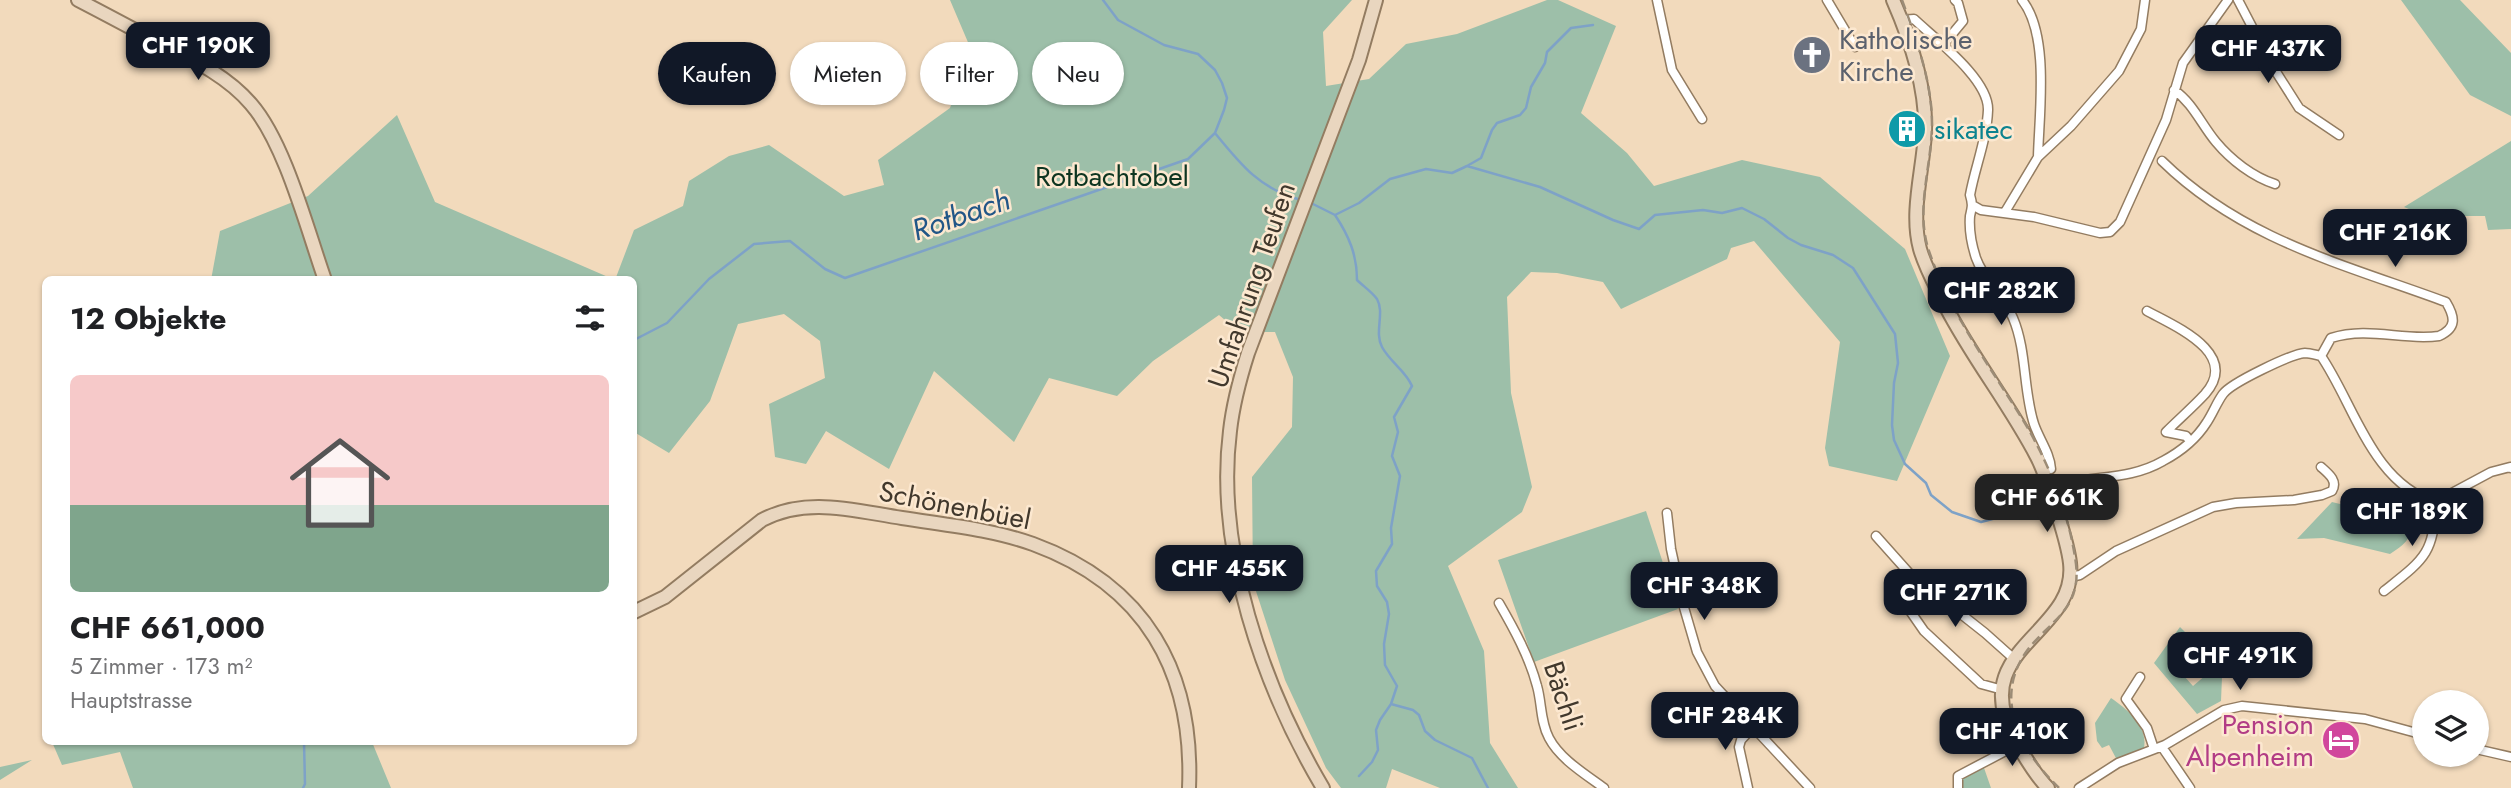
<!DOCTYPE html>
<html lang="de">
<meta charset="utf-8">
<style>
:root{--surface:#fff;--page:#f6f6f6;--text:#202124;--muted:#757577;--accent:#111827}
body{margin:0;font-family:Jost,sans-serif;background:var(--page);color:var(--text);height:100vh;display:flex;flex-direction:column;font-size:26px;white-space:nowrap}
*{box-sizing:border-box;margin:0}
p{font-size:23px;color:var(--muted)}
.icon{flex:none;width:38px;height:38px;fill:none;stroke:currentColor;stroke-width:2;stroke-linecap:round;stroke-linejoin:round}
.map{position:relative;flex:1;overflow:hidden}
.details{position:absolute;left:42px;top:276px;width:595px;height:469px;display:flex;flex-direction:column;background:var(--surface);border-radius:10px;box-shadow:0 2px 5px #0004}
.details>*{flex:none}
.hud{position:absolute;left:658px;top:42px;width:665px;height:63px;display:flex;gap:14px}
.buttons{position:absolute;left:2412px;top:690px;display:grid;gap:14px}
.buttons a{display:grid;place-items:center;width:77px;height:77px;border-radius:50%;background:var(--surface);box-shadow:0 2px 5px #0004;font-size:35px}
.price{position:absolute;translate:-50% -60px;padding:0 16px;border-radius:14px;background:var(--accent);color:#fff;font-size:23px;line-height:46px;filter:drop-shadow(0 2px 4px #0008)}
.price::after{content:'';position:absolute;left:50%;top:42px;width:21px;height:16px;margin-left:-10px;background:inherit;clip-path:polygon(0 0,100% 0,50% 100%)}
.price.current{background:#222;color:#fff}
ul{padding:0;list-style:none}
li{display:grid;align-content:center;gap:14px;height:371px;padding:0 28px}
li span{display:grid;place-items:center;height:217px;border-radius:10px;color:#555}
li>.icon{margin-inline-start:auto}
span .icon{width:126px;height:126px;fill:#fffc;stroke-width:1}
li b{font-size:30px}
h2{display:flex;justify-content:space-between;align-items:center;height:84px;padding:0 28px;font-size:30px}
.tag{padding:0 24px;border-radius:32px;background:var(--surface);box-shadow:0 2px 5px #0004;font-size:24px;line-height:63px}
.tag.current{background:var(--accent);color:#fff}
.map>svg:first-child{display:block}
.green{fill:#9dbfa9}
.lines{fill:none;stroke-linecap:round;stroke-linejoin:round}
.stream{stroke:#7ea2c7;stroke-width:2.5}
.street-casing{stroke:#937c61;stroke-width:11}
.secondary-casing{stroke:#937c61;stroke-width:16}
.street{stroke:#fff;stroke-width:8}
.secondary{stroke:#e9d6bf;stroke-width:12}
.rail{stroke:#9c8c76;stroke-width:2.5;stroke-dasharray:10 5;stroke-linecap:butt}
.labels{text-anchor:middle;stroke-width:5;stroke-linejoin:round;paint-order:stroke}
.worship-label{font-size:28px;fill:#5b616d;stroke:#fce8d0;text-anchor:start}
.culture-label{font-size:28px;fill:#0d838f;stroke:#fce8d0;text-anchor:start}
.park-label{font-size:28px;fill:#0d3520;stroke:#fce8d0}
.street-label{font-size:28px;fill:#41382c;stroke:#fce8d0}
.hotel-label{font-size:28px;fill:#b23c85;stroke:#fce8d0;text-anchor:end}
.water-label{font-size:30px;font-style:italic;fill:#225687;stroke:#fce8d0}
</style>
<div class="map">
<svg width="2511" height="788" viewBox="0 0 2511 788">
<rect width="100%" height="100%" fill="#f2dabc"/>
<path class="green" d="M950 0H1352L1323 32 1326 86 1369 79 1406 44 1457 34 1547 0H1558L1616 26 1581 113 1627 153 1654 186 1742 160 1820 177 1905 249 1950 356 1897 481 1829 466 1825 448 1840 342 1754 241 1731 248 1727 259 1621 309 1603 282 1557 273 1531 272 1507 297 1511 393 1532 487 1522 512 1448 566 1484 651 1490 743 1518 788H1440L1392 769 1386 788H1341L1326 768 1285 680 1253 582 1252 477 1292 427 1293 377 1275 332H1239L1219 315 1153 361 1117 396 1049 378 1014 442 934 371 889 469 826 431 806 464 775 457 769 404 825 378 820 341 784 314 738 324 710 401 669 453 634 432V280H211L220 231 308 196 397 115 435 202 615 280 634 230 683 206 689 181 729 156 769 145 844 196 884 185 878 160 950 108 970 47Z
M2401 0H2460L2511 53V116L2470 95Z
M2511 141V229L2488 230 2485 216H2426L2404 207Z
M2332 502 2400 519 2410 515C2415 536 2407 543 2390 554L2324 538 2297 539Z
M1646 511 1678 609 1534 662 1498 560Z
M2180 627 2197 644 2175 666 2193 686 2213 669 2222 677 2221 701 2197 714 2154 663Z
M2111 698C2128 710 2148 726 2144 748L2117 760 2109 745 2102 748 2097 741 2095 723Z
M52 742H372L391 788H133L120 752 62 765Z
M32 760 0 780V767Z
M1983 765 1991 788H1960V777Z"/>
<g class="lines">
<path class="stream" d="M1215 133C1241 165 1260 189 1301 200
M1467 166 1481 158 1492 130 1497 123 1520 115 1526 108 1531 87 1545 63 1547 52 1571 28 1593 25
M1311 203 1335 215 1359 203 1390 179 1426 169 1452 173 1467 166 1540 187 1613 220 1639 229 1655 215 1703 210 1722 213 1742 208 1764 219 1788 238 1801 245 1833 255 1853 268 1895 334 1898 363 1894 383 1892 425 1894 440 1905 464 1926 483 1931 495 1952 512 1981 522 2000 517
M1335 215C1349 236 1357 255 1357 280 1363 286 1372 292 1377 299 1385 313 1374 332 1382 347 1390 362 1406 371 1412 386L1394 417 1398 432 1392 456 1400 476 1391 528 1392 544 1376 571 1377 586 1387 602 1389 614 1384 644 1385 665 1397 686 1391 704 1413 710 1419 715 1425 731 1435 740 1472 758 1488 788
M362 280 366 278 410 280
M634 340 667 323 709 279 754 244 790 241 825 269 845 278 1188 159 1215 133 1224 110 1227 98 1222 83 1215 70 1198 54 1164 45 1118 20 1103 0
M1359 776 1372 762 1378 750 1376 730 1380 720 1391 704
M303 788 305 784 304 742"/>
<defs>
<path id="street" d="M1657 0 1672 70 1702 119
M1827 0 1855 47
M2022 0C2050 35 2039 114 2038 157
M2238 0 2273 67 2299 108 2339 135
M1901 20 1914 19C1935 39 1989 79 1988 110 1987 139 1975 167 1970 195 1973 205 1972 207 1970 216 1969 229 1972 246 1976 258 1984 281 2004 296 2013 318 2027 351 2023 390 2034 424 2039 439 2050 453 2051 469L2043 473
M1943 45 1963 21 1958 3 1955 0
M2174 90C2193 103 2201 124 2216 142 2231 160 2253 177 2275 184
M2162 161C2243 240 2343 264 2446 302 2455 317 2457 328 2439 336 2402 341 2369 326 2331 338L2321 356
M1974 206 1981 210 2034 217 2100 233 2110 232 2120 222 2166 120 2183 63 2228 0
M2005 212 2038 157 2071 126 2119 71 2141 29 2145 0
M2147 311C2174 326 2241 353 2205 394 2193 407 2179 419 2166 432L2186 436 2190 441
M2049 488C2087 474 2127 482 2163 461 2180 452 2197 438 2207 422 2213 413 2217 402 2223 394 2231 383 2291 354 2305 353 2310 353 2316 355 2321 356 2354 404 2372 483 2435 502L2491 472 2510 467 2511 468
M1667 513 1671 549 1683 604 1697 652 1715 686 1810 788
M1876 536 1909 573 1985 633 2013 658
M2070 577 2080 575 2116 551 2213 507 2236 503 2294 500 2322 495 2332 491C2338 481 2329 474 2321 467
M2384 591C2422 561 2436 553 2435 502
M1899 595 1924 631 1981 684 2003 690
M1499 603C1514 629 1529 656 1537 686 1542 703 1540 721 1549 738 1560 759 1585 774 1604 788
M2140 677 2126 699 2147 728 2154 749
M2162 747 2190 788
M2476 749 2511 757
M1748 788 1739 747 1741 740 1753 727
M1958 788V776L2017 745
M2079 788 2118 763 2165 745 2224 710 2242 706 2365 719 2424 735"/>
<path id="secondary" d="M78 0C107 15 135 30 163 45 195 61 227 76 251 104 285 143 307 229 325 280
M1893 0C1911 41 1927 88 1925 133 1923 171 1910 212 1920 249 1926 270 1937 288 1946 307 1973 359 2010 405 2037 457 2046 474 2051 494 2057 512 2062 528 2068 546 2070 563 2078 635 1964 647 2015 740 2024 756 2035 775 2048 788
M634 612 665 597 762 520C807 496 855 511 902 518 946 525 991 529 1033 544 1145 585 1194 671 1189 788
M1323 788C1263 687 1215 549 1230 431 1233 404 1240 378 1248 353L1359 60 1376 0"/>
</defs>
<use href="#street" class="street-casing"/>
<use href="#secondary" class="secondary-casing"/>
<use href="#street" class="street"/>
<use href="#secondary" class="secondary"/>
<path class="rail" d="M1902 0C1916 38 1932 82 1932 123 1932 167 1914 211 1930 254 1952 317 1992 369 2026 425 2050 466 2070 517 2076 564 2081 608 2053 619 2029 648 1991 697 2020 750 2059 788"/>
</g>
<defs>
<symbol id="church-disc" viewBox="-11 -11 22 22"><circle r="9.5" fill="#6b7280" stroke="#fce8d0"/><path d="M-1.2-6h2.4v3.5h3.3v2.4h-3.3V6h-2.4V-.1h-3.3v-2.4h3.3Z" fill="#fff"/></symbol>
<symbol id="building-disc" viewBox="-11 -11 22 22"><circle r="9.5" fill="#0f9aa8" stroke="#fce8d0"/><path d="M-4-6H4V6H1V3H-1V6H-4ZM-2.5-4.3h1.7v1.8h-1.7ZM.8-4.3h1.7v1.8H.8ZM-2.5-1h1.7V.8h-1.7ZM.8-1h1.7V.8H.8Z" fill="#fff"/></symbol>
<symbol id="hotel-disc" viewBox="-11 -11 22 22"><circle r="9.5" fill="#d1479c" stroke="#fce8d0"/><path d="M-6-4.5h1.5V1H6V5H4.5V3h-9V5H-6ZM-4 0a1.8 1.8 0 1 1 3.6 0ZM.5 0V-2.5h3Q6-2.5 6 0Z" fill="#fff"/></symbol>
</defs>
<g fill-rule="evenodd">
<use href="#church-disc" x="1790" y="33" width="44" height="44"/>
<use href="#building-disc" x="1885" y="107" width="44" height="44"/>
<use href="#hotel-disc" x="2319" y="718" width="44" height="44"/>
</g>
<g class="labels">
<g class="worship-label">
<text x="1839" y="49">Katholische<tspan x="1839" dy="32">Kirche</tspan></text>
</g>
<g class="culture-label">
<text x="1934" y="139">sikatec</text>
</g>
<g class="park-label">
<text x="1112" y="186">Rotbachtobel</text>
</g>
<g class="street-label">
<text transform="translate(1251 285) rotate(-71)" y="10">Umfahrung Teufen</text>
<text transform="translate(955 505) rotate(11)" y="10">Schönenbüel</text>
<text transform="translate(1564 696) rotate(72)" y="10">Bächli</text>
</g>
<g class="hotel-label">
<text x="2314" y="734">Pension<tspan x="2314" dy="32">Alpenheim</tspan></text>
</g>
<g class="water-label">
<text transform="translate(961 215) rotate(-19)" y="10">Rotbach</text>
</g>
</g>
</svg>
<div class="buttons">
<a><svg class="icon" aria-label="layers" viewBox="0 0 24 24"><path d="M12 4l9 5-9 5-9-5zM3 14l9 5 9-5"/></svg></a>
</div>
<b class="price" style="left:198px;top:82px">CHF 190K</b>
<b class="price" style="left:2268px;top:85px">CHF 437K</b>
<b class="price" style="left:2395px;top:269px">CHF 216K</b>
<b class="price" style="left:2001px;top:327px">CHF 282K</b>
<b class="price current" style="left:2047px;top:534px">CHF 661K</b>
<b class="price" style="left:2412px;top:548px">CHF 189K</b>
<b class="price" style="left:1229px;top:605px">CHF 455K</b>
<b class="price" style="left:1704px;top:622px">CHF 348K</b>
<b class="price" style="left:1955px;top:629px">CHF 271K</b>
<b class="price" style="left:2240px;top:692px">CHF 491K</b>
<b class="price" style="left:1725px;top:752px">CHF 284K</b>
<b class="price" style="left:2012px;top:768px">CHF 410K</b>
<div class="hud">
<a class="tag current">Kaufen</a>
<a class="tag">Mieten</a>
<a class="tag">Filter</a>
<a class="tag">Neu</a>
</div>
<section class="details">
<h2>12 Objekte<svg class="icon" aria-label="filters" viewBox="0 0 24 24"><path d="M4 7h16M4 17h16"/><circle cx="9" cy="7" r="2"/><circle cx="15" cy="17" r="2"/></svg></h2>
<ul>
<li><span style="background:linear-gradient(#f6c9c9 60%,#7fa58c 0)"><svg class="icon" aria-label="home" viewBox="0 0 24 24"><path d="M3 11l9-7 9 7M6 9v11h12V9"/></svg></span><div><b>CHF 661,000</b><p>5 Zimmer · 173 m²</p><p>Hauptstrasse</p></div></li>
</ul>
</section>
</div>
